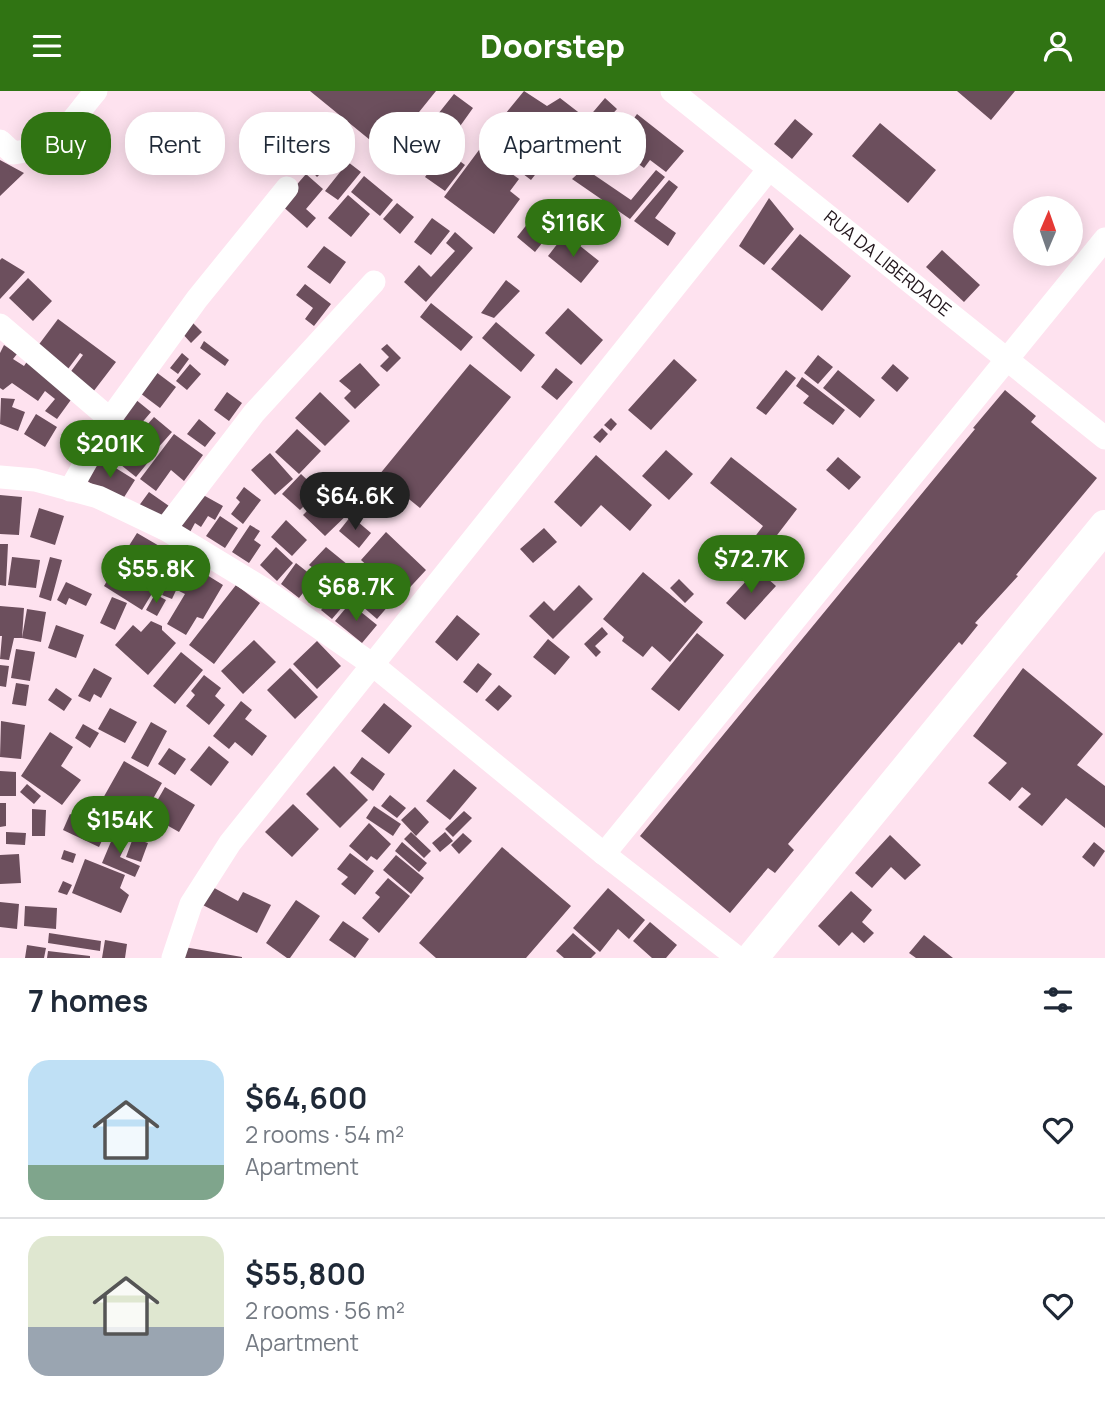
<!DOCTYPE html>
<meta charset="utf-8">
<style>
:root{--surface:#fff;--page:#f6f6f7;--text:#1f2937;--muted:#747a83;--line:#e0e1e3;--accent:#307413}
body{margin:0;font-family:Manrope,sans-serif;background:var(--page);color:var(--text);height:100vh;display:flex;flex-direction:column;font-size:26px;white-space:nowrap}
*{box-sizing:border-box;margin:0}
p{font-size:23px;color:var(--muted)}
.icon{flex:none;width:38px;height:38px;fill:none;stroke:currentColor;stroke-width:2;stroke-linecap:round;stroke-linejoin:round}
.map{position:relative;height:867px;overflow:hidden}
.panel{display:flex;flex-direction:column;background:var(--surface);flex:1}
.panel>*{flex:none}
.top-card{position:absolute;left:21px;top:21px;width:700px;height:63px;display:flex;gap:14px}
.needle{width:46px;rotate:2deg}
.controls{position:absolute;left:1013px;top:105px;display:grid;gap:14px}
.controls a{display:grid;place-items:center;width:70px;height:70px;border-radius:50%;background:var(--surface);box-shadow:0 4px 18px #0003;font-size:35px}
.price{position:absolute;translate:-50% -60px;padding:0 16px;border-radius:24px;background:var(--accent);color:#fff;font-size:23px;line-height:46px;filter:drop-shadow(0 2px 4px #0008)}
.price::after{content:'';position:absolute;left:50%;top:42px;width:21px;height:16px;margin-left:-10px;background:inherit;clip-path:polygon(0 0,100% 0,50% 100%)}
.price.current{background:#222;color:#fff}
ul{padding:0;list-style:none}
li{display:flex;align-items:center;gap:21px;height:175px;padding:0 28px}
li+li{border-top:2px solid var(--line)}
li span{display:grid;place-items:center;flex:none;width:196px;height:140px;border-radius:21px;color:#555}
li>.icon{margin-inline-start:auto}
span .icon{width:84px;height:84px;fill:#fffc;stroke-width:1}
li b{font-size:30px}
h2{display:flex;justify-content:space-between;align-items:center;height:84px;padding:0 28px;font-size:30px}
.pill{padding:0 24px;border-radius:28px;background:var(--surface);box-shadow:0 4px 18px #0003;font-size:24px;line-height:63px}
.pill.current{background:var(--accent);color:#fff}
header{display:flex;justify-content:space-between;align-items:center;height:91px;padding:0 28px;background:var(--accent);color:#fff;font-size:32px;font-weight:800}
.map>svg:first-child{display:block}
.building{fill:#6c4f5d}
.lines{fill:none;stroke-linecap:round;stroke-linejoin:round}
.street{stroke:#fff;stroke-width:23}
.secondary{stroke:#fff;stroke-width:32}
.labels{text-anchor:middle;stroke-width:7;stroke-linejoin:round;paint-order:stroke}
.street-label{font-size:18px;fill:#21151b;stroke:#fee2ef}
</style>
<header><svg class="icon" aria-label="menu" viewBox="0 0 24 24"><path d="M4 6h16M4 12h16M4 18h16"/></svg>Doorstep<svg class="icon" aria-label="person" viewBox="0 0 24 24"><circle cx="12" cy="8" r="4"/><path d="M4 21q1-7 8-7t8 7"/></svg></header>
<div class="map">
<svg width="1105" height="867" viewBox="0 0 1105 867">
<rect width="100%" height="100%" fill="#fee2ef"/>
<path class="building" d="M310 0H436L386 62Z
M524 0 547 15 560 7 582 24 531 89 497 63 521 33 506 22Z
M957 0H1015L991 29Z
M454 3 473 17 458 38 438 23Z
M605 7 617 18 587 51 577 40Z
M637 23 684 60 666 81 650 69 644 77 614 55Z
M795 28 813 43 792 68 774 53Z
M880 32 936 79 908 112 852 65Z
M445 59 465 74 445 100 425 86Z
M479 59 519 88 510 100 520 108 494 143 444 106Z
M321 63 330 73 317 86 307 75Z
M0 69 24 82 0 105Z
M348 71 361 81 338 109 325 100Z
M584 77 631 109 656 79 665 86 630 128 572 88Z
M306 83 323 98 306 118 316 127 307 137 280 113Z
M364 85 393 109 380 125 351 101Z
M669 89 678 96 655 127 676 142 668 155 634 130Z
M348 104 370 123 351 146 328 127Z
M769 107 794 138 764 174 739 155Z
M397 112 414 126 400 143 383 128Z
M536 122 554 137 535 161 517 146Z
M432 127 450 140 431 164 414 151Z
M455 141 473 157 426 211 404 191 419 174 431 186 455 160 446 152Z
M565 143 599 170 581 192 548 165Z
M800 143 851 185 822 220 771 178Z
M324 155 346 171 330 193 307 176Z
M942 159 980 194 964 211 926 176Z
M2 167 25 181 0 208V169Z
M28 187 52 210 33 230 9 207Z
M506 189 520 200 494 227 481 222Z
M305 193 331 213 314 235 305 228 313 217 296 204Z
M431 212 473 246 461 260 420 226Z
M568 217 603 249 581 274 545 242Z
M58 228 116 271 93 301 69 283 83 264 80 262 65 282 34 260Z
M191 230 202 241 191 252 180 240Z
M496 231 535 264 521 281 482 247Z
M204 250 229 269 225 275 200 257Z
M387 253 401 267 387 281 380 275 389 266 381 258Z
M4 254 17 263 13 268 24 275 28 269 73 306 57 328 45 320 55 308 45 300 38 310 12 292 3 299 0 297V262Z
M182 262 189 268 178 283 170 277Z
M818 264 833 276 818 293 804 282Z
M674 268 697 289 651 339 628 319Z
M360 272 380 294 355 318 344 307 351 300 339 290Z
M190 273 201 283 187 299 176 290Z
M470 273 511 306 420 417 379 384Z
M893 273 909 287 897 301 881 287Z
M556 277 573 291 557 309 541 296Z
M152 278 176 296 160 317 136 299Z
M786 279 796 287 766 324 756 317Z
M838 279 875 309 860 327 823 297Z
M802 286 845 319 833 334 803 312 809 305 796 295Z
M1005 299 1036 325 1031 331 1097 387 1016 484 1018 485 975 532 978 534 962 554 959 551 788 753 794 759 775 782 768 777 730 822 640 745 975 338 973 337Z
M227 301 242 312 229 330 214 319Z
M320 301 350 330 325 355 295 327Z
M1 307 15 308 12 316 25 321 18 340 0 333Z
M135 308 151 321 134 341 118 328Z
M36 323 57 336 45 356 24 343Z
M154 326 172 341 156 359 138 344Z
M611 327 617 333 611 340 604 334Z
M199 328 216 342 205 356 187 343Z
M602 337 608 343 600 352 593 346Z
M297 338 321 360 299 383 275 361Z
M174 343 203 364 184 390 171 379 156 400 140 388Z
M128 344 154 364 136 386 111 366Z
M666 359 693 383 669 409 642 385Z
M270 362 293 388 275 404 251 379Z
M596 364 652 414 630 440 601 414 581 436 554 411Z
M98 366 135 389 121 411 84 388Z
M731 366 797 418 761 465 747 456 763 435 710 392Z
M838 366 861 386 849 399 826 379Z
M301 383 319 400 300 419 282 403Z
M244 396 261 409 243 433 231 423 240 411 236 407Z
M330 397 352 419 325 445 303 424Z
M196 400 223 415 215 429 208 425 201 436 195 432 189 443 176 435Z
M149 401 169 415 159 430 138 416Z
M0 404 22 406 19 444 0 443Z
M39 417 64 425 55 454 30 446Z
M220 425 238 437 225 457 206 445Z
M351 425 371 442 359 457 339 440Z
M286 429 307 449 292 465 271 446Z
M250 434 260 440 254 449 261 454 249 472 232 461Z
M544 437 557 451 533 472 520 458Z
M386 441 426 479 401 506 361 469Z
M137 442 161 456 144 484 120 469Z
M0 453H8L6 495 0 494Z
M276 456 293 472 277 490 260 474Z
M326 456 353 478 318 515 308 506 325 486 309 474Z
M165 461 189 472 172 508 162 504 166 495 153 488Z
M12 466 40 469 36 497 8 494Z
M50 466 62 469 51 510 39 506Z
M118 472 156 496 142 519 104 495Z
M296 472 315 487 299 507 281 493Z
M360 473 396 506 377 528 340 496Z
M194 476 223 494 203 528 197 526 186 544 167 533 185 503 179 500Z
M757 478 776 495 745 529 726 512Z
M643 481 703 531 670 571 652 555 643 566 622 550 624 546 603 528Z
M679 488 694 503 685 512 670 497Z
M66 491 92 503 86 515 69 507 66 514 57 509Z
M236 494 260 512 214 573 189 554Z
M579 494 593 508 553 548 529 525 544 510 554 520Z
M338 499 349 508 332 528 321 519Z
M155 503 166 509 157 525 146 519Z
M112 506 127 512 115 539 100 532Z
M350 512 377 534 362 552 335 530Z
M0 515 24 517 22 547H14L9 569 0 568 2 545H0Z
M27 518 46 521 41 551 22 547Z
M457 524 480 543 457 570 435 551Z
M151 530 162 535V539L176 552 148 584 115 554 133 534 141 541Z
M56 534 84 544 76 567 48 557Z
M602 536 608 543 595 555 601 561 596 566 584 553Z
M697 542 724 564 679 620 651 598Z
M548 548 570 566 555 584 533 566Z
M254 549 276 571 243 603 221 580Z
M317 550 341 575 317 598 293 573Z
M16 558 35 561 30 590 11 587Z
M181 561 203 579 175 613 153 595Z
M478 572 492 583 477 602 463 591Z
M0 574 9 575 6 596 0 595Z
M94 577 112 587 101 607 94 603 90 611 78 605Z
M290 577 318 606 295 628 267 599Z
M1023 577 1103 643 1077 674 1105 695V737L1066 707 1042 735 1018 716 1031 703 1022 696 1010 710 988 692 1007 672 973 645Z
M204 584 221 597 215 605 225 614 209 634 186 615 195 604 191 600Z
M16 592 29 594 26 615 12 613Z
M499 594 512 605 498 620 485 609Z
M56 597 72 608 64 620 48 609Z
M241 610 252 619 245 628 267 645 252 665 235 651 229 658 213 645Z
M384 612 412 635 389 663 361 640Z
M110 617 137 631 125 652 98 638Z
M1 630 25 634 21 668 0 666Z
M151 631 167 640 148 676 131 667Z
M83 633 99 642 90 657 75 647Z
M50 641 73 656 61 675 81 689 62 714 21 685Z
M209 655 229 671 211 695 190 679Z
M169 657 186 668 175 684 158 673Z
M362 666 385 683 373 700 350 682Z
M124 670 162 692 150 713 135 705 125 722 102 709Z
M334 675 368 709 340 737 306 703Z
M454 678 477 697 450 729 426 710Z
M0 680 16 681V705H0Z
M27 693 41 705 34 713 20 701Z
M165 696 195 714 179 741 149 724Z
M390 704 406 717 397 727 381 715Z
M0 712H6V735L0 736Z
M293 713 319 738 292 766 265 741Z
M374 715 401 733 393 745 366 727Z
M415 716 429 731 416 745 401 729Z
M32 718 46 719 45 745H32Z
M464 720 472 727 453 746 445 738Z
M70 723 107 739 99 756 63 739Z
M369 732 391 753 377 769 371 765 367 770 349 755Z
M6 741 26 742 25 754 6 753Z
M115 741 129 747 120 766 140 775 135 786 102 772Z
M411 741 431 760 424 767 404 748Z
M445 741 453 750 440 761 432 752Z
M463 742 472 750 459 763 451 754Z
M890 744 921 774 905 789 891 776 872 797 855 782Z
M133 747 148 752 141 771 126 766Z
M402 751 427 772 419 781 395 760Z
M1094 751 1105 760 1094 776 1082 766Z
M502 756 571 815 526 867H436L419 852Z
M64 759 76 763 73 772 61 768Z
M350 762 374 780 355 804 341 793 348 786 337 778Z
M19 763 21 792 0 793V764Z
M396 764 424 787 411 803 383 779Z
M85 768 125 784 120 797 129 804 121 822 72 802Z
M388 787 410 805 379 842 362 827 380 806 375 802Z
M63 790 72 794 67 804 58 801Z
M207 793 238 810 243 801 271 814 257 842 197 811Z
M608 797 645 829 629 848 618 838 600 861 573 837Z
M851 800 872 819 862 831 874 842 864 852 852 841 839 855 818 835Z
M296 809 320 825 290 867H287L266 852Z
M0 811 19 813 17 838 0 836Z
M25 815 57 817 56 838 24 835Z
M343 830 369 848 355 867 329 849Z
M650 831 677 854 666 867H652L633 850Z
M49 842 101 850 100 860 48 852Z
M573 842 596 862 591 867H564L556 860Z
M924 844 953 867H916L909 862Z
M105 849 127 853 125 867H102Z
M27 854 46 857 44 867H25Z
M184 856 242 866V867H182Z
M48 860 90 865V867H47Z"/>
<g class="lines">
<g class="street">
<path id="s1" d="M672 0 1105 347"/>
<path d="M0 50 13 62C59 57 68 33 96 0"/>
<path d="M0 234 110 328"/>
<path d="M0 386 35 389 98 406 165 438 262 497 373 574 604 763 738 867"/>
<path d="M70 399 110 328 197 208 287 97"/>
<path d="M165 438 254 322 374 191"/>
<path d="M604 763 1105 148"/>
<path d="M173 867 191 813 230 752 769 78"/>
</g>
<path class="secondary" d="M752 867 1105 435"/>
</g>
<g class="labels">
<g class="street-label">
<text dy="6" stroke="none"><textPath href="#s1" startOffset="276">RUA DA LIBERDADE</textPath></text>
</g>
</g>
</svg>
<div class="controls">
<a><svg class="needle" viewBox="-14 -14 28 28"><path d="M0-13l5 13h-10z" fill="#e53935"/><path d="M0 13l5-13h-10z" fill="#747a83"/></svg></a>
</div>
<b class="price" style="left:573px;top:168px">$116K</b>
<b class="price" style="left:110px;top:389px">$201K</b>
<b class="price current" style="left:355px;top:441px">$64.6K</b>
<b class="price" style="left:751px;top:504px">$72.7K</b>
<b class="price" style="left:156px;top:514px">$55.8K</b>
<b class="price" style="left:356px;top:532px">$68.7K</b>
<b class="price" style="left:120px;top:765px">$154K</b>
<div class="top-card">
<a class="pill current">Buy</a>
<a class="pill">Rent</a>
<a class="pill">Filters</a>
<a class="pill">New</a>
<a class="pill">Apartment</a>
</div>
</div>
<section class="panel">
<h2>7 homes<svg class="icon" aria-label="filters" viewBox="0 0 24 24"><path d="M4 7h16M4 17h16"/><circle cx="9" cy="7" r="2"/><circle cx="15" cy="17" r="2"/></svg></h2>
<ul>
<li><span style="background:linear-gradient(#bfe0f5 75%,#7fa58c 0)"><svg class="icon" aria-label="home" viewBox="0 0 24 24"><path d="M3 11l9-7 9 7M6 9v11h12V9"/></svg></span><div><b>$64,600</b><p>2 rooms · 54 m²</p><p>Apartment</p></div><svg class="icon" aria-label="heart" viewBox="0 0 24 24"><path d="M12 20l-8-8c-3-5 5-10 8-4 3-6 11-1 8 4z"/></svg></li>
<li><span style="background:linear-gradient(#dfe7d0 65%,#9aa5b1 0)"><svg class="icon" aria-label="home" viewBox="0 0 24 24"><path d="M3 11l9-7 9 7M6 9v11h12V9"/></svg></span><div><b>$55,800</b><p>2 rooms · 56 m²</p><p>Apartment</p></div><svg class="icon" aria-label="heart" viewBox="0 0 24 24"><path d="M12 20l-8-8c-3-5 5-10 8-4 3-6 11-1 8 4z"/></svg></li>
</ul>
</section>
